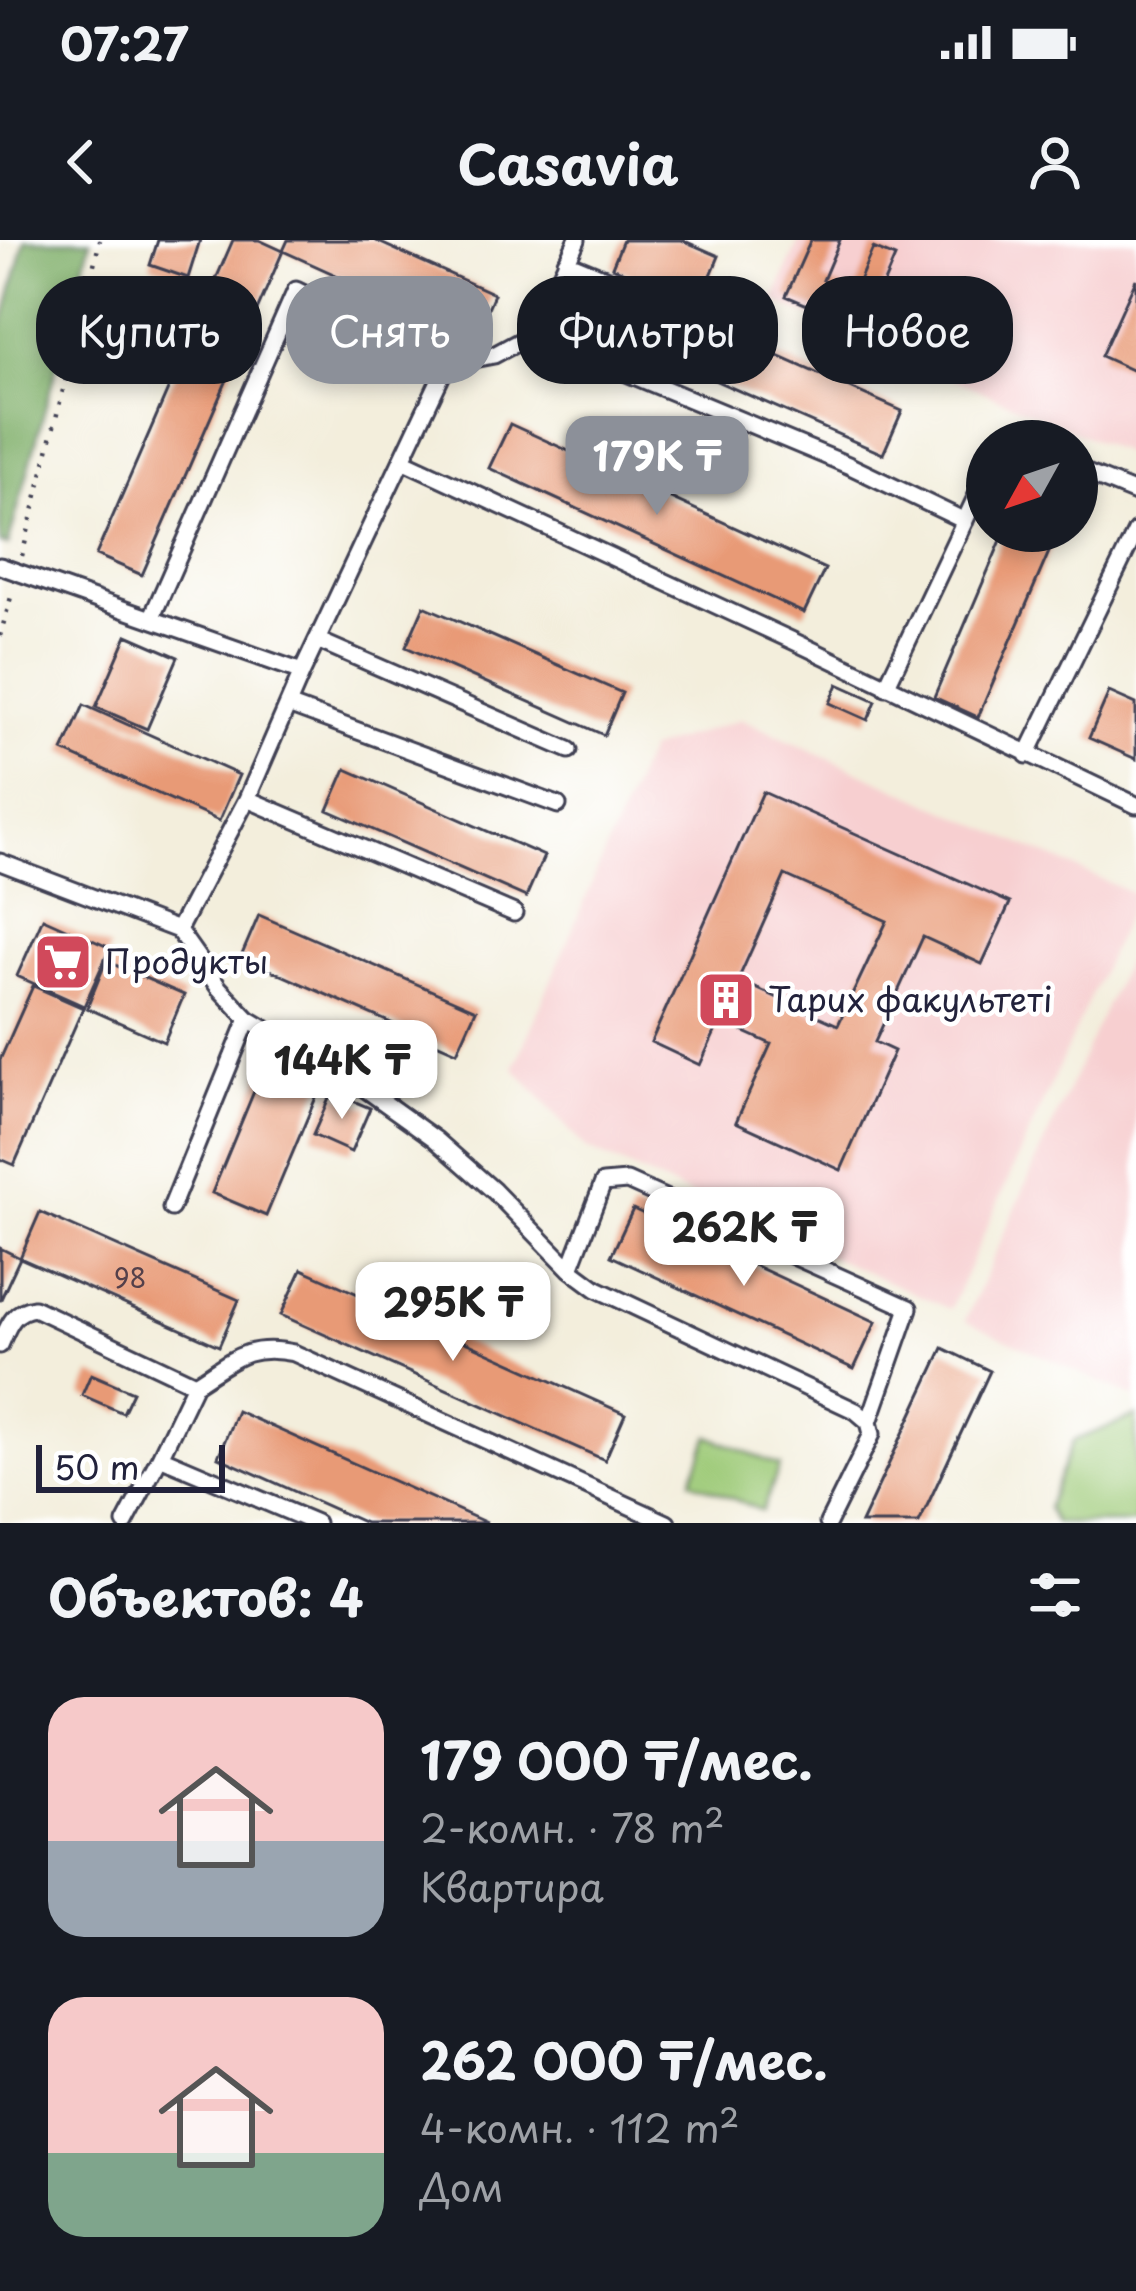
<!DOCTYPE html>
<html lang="ru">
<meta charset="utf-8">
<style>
:root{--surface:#171b24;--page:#20242c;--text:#f1f3f6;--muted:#9ea1a6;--accent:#8c9099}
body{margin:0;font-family:"Playpen Sans",sans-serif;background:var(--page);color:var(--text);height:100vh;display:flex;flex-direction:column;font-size:45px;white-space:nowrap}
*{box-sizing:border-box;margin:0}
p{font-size:39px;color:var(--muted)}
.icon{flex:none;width:66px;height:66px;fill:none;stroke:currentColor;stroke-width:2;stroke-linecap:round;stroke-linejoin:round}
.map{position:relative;height:1283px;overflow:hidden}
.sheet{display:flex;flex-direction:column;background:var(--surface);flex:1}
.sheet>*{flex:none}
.banner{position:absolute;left:36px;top:36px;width:1065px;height:108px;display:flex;gap:24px}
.needle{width:78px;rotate:230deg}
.controls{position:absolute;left:966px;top:180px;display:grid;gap:24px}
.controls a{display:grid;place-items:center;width:132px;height:132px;border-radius:50%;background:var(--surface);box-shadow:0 6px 18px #0003;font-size:60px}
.scale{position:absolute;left:36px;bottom:30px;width:189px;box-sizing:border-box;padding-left:12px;border:6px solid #22223b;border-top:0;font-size:33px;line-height:42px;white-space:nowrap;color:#22223b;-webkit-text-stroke:9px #fff;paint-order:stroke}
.price{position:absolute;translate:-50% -102px;padding:0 27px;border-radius:24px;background:#fff;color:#222;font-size:39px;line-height:78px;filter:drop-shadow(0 3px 6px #0008)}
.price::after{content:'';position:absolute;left:50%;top:72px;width:36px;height:27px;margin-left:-18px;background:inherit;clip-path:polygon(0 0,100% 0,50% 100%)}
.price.current{background:var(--accent);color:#fff}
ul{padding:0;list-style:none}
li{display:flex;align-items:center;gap:36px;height:300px;padding:0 48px}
li span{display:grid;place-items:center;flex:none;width:336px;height:240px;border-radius:36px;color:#555}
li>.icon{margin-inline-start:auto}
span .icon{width:144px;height:144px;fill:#fffc;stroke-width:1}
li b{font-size:51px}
h2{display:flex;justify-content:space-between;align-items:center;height:144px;padding:0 48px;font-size:51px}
.pill{padding:0 42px;border-radius:48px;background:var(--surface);box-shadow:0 6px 18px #0003;font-size:42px;line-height:108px}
.pill.current{background:var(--accent);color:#fff}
.status{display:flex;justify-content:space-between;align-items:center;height:84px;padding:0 60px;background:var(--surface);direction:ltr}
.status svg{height:33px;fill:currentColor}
header{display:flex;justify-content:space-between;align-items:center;height:156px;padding:0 48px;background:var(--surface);font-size:54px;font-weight:700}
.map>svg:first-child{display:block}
.built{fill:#f7cfd0}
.green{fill:#9fcb79;stroke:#60765a;stroke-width:3}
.forest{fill:#7faf69;stroke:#506852;stroke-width:3}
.building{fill:#e89a76;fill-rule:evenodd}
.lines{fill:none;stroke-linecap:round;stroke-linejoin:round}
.service-casing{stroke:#414153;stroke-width:21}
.path{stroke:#414153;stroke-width:4.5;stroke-dasharray:3 9;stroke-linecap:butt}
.service{stroke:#fff;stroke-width:15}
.labels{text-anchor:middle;stroke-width:9;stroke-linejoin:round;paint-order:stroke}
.number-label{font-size:27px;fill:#54404a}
.poi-label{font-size:33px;fill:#22223b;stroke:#fff;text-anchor:start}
</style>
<div class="status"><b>07:27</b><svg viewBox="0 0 49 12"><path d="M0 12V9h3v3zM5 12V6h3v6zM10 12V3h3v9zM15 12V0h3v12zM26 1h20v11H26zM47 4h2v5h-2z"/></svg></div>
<header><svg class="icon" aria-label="back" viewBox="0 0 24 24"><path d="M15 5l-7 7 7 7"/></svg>Casavia<svg class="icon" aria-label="person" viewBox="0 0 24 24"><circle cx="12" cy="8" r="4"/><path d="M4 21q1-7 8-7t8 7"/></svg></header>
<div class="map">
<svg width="1136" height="1283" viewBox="0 0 1136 1283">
<rect width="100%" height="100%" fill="#fff"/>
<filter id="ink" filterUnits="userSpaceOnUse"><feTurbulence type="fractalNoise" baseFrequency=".00833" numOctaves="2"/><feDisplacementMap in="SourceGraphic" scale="24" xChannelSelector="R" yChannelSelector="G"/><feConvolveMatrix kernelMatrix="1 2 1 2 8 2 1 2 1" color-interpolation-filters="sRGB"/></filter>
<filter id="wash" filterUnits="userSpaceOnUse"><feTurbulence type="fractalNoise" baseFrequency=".004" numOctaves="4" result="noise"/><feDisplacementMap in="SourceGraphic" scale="48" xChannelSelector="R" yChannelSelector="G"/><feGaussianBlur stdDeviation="2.7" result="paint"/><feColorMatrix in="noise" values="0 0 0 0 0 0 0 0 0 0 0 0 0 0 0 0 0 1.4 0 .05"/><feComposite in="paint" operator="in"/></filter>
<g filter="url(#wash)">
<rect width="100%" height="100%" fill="#f3eedc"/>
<path class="built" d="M799 0H1136V218L774 61Z
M741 479 1136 655 950 1069 586 909 514 828 648 510Z
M1136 698V1158L965 1081Z"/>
<path class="green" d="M1136 1176V1283H1055L1047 1268 1073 1201Z
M709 1196 780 1226 762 1271 691 1241Z"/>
<path class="forest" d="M25 0H91L8 305 0 303V94Z"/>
<g id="blocks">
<path class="building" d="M158 0H200L188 38 150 25Z
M233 0H259L283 11 142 335 96 315Z
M288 0H374L494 54 475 98 283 11Z
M623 0H682L719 16 699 64 612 27Z
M811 0H840L823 40 854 53 873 8 895 17 864 89 786 56Z
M1136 39V132L1101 116Z
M706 84 902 171 883 214 687 128Z
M510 184 825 329 804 373 489 228Z
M1005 291H1058L978 477 934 457Z
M424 366 622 453 604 495 406 407Z
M127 395 178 417 147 489 96 467Z
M838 444 876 461 868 480 830 463Z
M1109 452 1136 464V519L1089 498Z
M84 465 239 535 219 581 63 511Z
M346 529 544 616 526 657 328 570Z
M763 552 1010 663 982 724 923 697 875 802 894 811 841 930 736 882 771 804 720 781 700 825 651 802ZM785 635 887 681 838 785 738 740Z
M259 675 476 770 457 812 241 717Z
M43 678 110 708 84 766 17 736Z
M106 721 184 755 164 802 87 768Z
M33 746 83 768 14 925 0 919V820Z
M267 820 322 843 266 976 212 953Z
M332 852 370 868 351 912 313 895Z
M633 969 876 1082 854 1129 611 1016Z
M40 972 239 1060 219 1106 20 1018Z
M0 1008 20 1018 0 1061Z
M302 1029 625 1174 605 1220 281 1075Z
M943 1108 990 1131 919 1283H861Z
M91 1134 133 1152 123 1173 82 1155Z
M237 1171 487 1283H365L218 1217Z"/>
</g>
</g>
<g filter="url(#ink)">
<use href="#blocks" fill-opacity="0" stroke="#414153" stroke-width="3"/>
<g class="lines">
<defs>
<path id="service" d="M566 22 687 72
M533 94 848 225 965 281
M1003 201 1004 199 1010 201
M402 220 791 400 1136 565
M1077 229 1136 253
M0 326 302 432
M151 379 296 50 447 124
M317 400 569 510
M886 447 987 234
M288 465 558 565
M1027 515 1136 291
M247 559 514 673
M0 622 178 690 247 559 302 432 447 124 494 115 533 94 577 0
M178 690 219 748 248 779 364 848 435 899 494 951 570 1029 597 1049 856 1171 869 1182 872 1194 828 1283
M171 968 248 779
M570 1029 603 943 627 941 909 1068 869 1182
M0 1105C8 1087 12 1071 34 1068L195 1144 160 1217
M195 1144C233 1120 247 1103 294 1113L667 1283
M125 1283 160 1217 316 1283"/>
</defs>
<use href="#service" class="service-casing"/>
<path class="path" d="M22 316 100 0
M0 396 13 350"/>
<use href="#service" class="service"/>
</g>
</g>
<defs>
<symbol id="supermarket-square" viewBox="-11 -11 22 22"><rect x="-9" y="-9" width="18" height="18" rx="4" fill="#d1495b" stroke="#fff"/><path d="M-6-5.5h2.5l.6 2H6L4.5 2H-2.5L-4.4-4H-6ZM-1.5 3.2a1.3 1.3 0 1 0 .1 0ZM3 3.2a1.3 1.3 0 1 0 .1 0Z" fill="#fff"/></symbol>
<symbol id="building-square" viewBox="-11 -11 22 22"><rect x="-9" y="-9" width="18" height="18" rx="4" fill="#d1495b" stroke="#fff"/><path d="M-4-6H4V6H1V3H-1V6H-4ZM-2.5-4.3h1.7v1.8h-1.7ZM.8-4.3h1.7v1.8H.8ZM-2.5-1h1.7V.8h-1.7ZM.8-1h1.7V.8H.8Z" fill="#fff"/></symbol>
</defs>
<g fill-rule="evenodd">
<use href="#supermarket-square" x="30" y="689" width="66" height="66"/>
<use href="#building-square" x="693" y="727" width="66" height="66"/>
</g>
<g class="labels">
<g class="number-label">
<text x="130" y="1048">98</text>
</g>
<g class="poi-label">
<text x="105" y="734">Продукты</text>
<text x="768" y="772">Тарих факультеті</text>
</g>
</g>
</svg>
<div class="controls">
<a><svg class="needle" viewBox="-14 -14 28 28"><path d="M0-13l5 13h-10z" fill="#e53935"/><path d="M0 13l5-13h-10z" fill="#9ea1a6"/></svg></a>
</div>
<div class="scale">50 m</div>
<b class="price current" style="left:657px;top:278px">179K ₸</b>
<b class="price" style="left:342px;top:882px">144K ₸</b>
<b class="price" style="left:744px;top:1049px">262K ₸</b>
<b class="price" style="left:453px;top:1124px">295K ₸</b>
<div class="banner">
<a class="pill">Купить</a>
<a class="pill current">Снять</a>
<a class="pill">Фильтры</a>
<a class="pill">Новое</a>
</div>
</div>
<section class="sheet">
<h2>Объектов: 4<svg class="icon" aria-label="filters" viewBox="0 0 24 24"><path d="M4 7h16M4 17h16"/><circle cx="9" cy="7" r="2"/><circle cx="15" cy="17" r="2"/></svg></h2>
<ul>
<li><span style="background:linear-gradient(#f6c9c9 60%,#9aa5b1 0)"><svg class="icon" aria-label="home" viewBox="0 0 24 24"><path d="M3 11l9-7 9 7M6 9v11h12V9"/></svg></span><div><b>179 000 ₸/мес.</b><p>2-комн. · 78 m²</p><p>Квартира</p></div></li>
<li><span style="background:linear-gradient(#f6c9c9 65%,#7fa58c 0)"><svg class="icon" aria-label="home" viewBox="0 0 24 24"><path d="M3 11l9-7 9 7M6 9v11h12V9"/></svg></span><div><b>262 000 ₸/мес.</b><p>4-комн. · 112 m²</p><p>Дом</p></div></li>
</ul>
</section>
